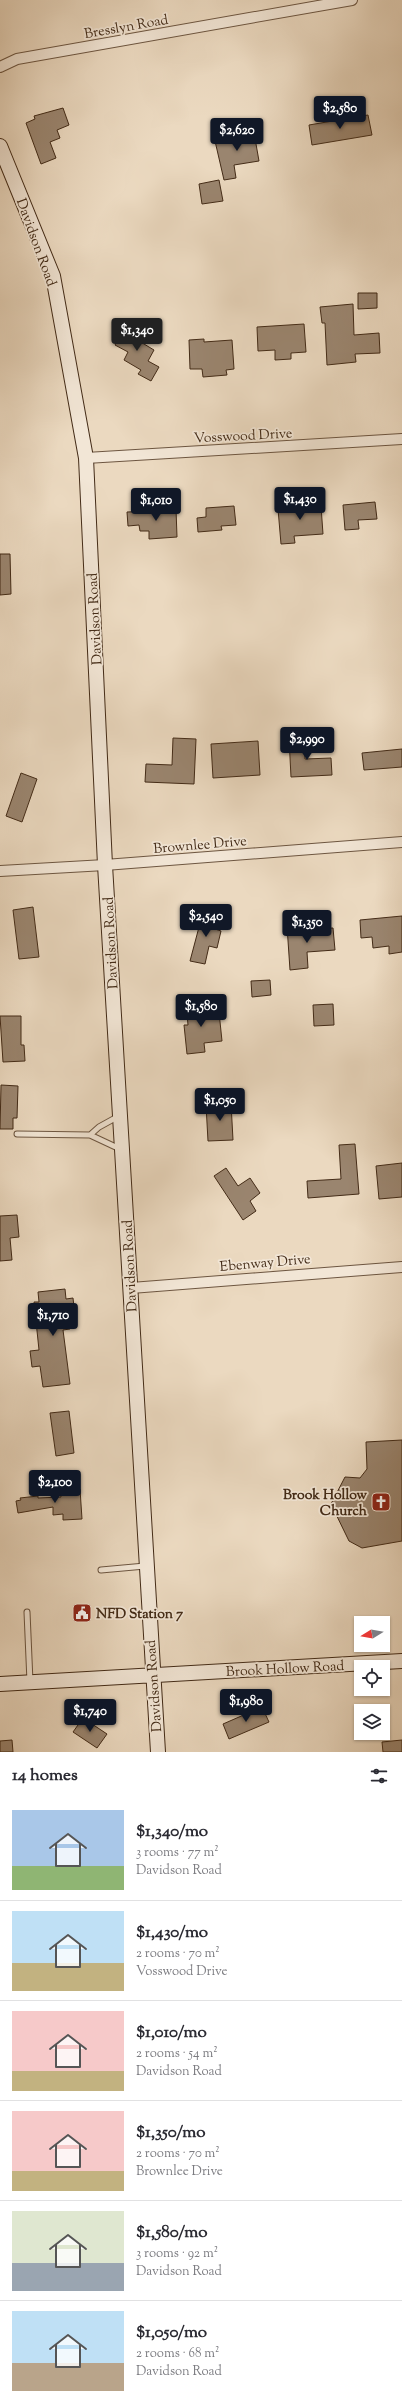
<!DOCTYPE html>
<meta charset="utf-8">
<style>
:root{--surface:#fff;--page:#f7f7f7;--text:#2b2b33;--muted:#7c7c81;--line:#e1e1e2;--accent:#111827}
body{margin:0;font-family:"Sorts Mill Goudy",serif;background:var(--page);color:var(--text);height:100vh;display:flex;flex-direction:column;font-size:15px;white-space:nowrap}
*{box-sizing:border-box;margin:0}
p{font-size:13px;color:var(--muted)}
.icon{flex:none;width:22px;height:22px;fill:none;stroke:currentColor;stroke-width:2;stroke-linecap:round;stroke-linejoin:round}
.map{position:relative;height:1752px;overflow:hidden}
.side{display:flex;flex-direction:column;background:var(--surface);flex:1}
.side>*{flex:none}
.needle{width:26px;rotate:259deg}
.tools{position:absolute;left:354px;top:1616px;display:grid;gap:8px}
.tools a{display:grid;place-items:center;width:36px;height:36px;border-radius:0px;background:var(--surface);box-shadow:0 1px 3px #0004;font-size:20px}
.price{position:absolute;translate:-50% -34px;padding:0 9px;border-radius:4px;background:var(--accent);color:#fff;font-size:13px;line-height:26px;filter:drop-shadow(0 1px 2px #0008)}
.price::after{content:'';position:absolute;left:50%;top:24px;width:12px;height:9px;margin-left:-6px;background:inherit;clip-path:polygon(0 0,100% 0,50% 100%)}
.price.on{background:#222;color:#fff}
ul{padding:0;list-style:none}
li{display:flex;align-items:center;gap:12px;height:100px;padding:0 12px}
li+li{border-top:1px solid var(--line)}
li span{display:grid;place-items:center;flex:none;width:112px;height:80px;border-radius:0px;color:#555}
li>.icon{margin-inline-start:auto}
span .icon{width:48px;height:48px;fill:#fffc;stroke-width:1}
li b{font-size:17px}
h2{display:flex;justify-content:space-between;align-items:center;height:48px;padding:0 12px;font-size:17px}
.map>svg:first-child{display:block}
.building{fill:#9a856f;stroke:#432b17}
.lines{fill:none;stroke-linecap:round;stroke-linejoin:round}
.lane-casing{stroke:#6d5641;stroke-width:7}
.street-casing{stroke:#6d5641;stroke-width:12}
.secondary-casing{stroke:#432b17;stroke-width:16}
.lane{stroke:#f2e6d6;stroke-width:5}
.street{stroke:#f2e6d6;stroke-width:10}
.secondary{stroke:#f2e6d6;stroke-width:14}
.labels{text-anchor:middle;stroke-width:3.5;stroke-linejoin:round;paint-order:stroke}
.street-label{font-size:14px;fill:#432b17;stroke:#f2e6d6}
.poi-label{font-size:14px;font-weight:bold;fill:#432b17;stroke:#f2e6d6;text-anchor:end}
</style>
<div class="map">
<svg width="402" height="1752" viewBox="0 0 402 1752">
<rect width="100%" height="100%" fill="#ebd9c0"/>
<filter id="stains"><feTurbulence type="fractalNoise" baseFrequency=".005" numOctaves="4"/><feColorMatrix values="0 0 0 0 .2 0 0 0 0 .09 0 0 0 0 .02 0 0 0 .5 -.17"/></filter>
<radialGradient id="worn" r=".72"><stop offset=".6" stop-color="#630" stop-opacity="0"/><stop offset="1" stop-color="#630" stop-opacity=".3"/></radialGradient>
<path class="building" d="M63 108 69 125 57 130 60 138 50 142 56 158 41 164 26 123 35 119 34 116Z
M368 115 372 135 312 145 309 125Z
M253 127 259 161 234 165 236 178 224 180 215 141 242 136 241 129Z
M219 180 223 201 202 204 199 184Z
M358 293H377V308L358 309Z
M353 304 354 335 379 333 380 353 355 354 356 362 327 365 325 323H322L320 307Z
M304 324 306 352 291 353V359L275 360V350L258 351 257 327Z
M126 325 143 334 139 341 154 350 148 361 159 367 151 381 138 374 141 370 124 360 128 352 115 345Z
M204 339V342L232 340 234 369 226 370 227 375 203 377 202 369H190L189 340Z
M313 500V506H321L323 534 294 536 295 543 281 544 278 509 290 508V502Z
M375 502 377 519 358 520 359 529 345 530 343 505Z
M167 505 168 510 176 509 177 537 149 539V531H140L139 525 128 526 127 512 153 511V506Z
M234 506 236 525 221 526 222 530 198 532 197 518 206 517V508Z
M0 554H10L11 594 0 595Z
M304 737 305 759 331 758 332 775 291 777 289 738Z
M173 738 196 739 194 784 145 782 146 764 172 765Z
M258 741 260 775 213 778 211 744Z
M402 749V767L364 770 362 753Z
M21 773 37 779 22 822 6 816Z
M33 907 39 957 19 959 13 910Z
M203 912 218 915 215 929 221 931 217 948 209 946 205 964 190 961Z
M402 916V952L389 954V946L373 948 372 937 361 938 360 920Z
M312 924 313 929 333 928 335 950 307 952 308 968 290 970 287 926Z
M270 980 271 995 252 997 251 981Z
M201 1001 202 1014 219 1012 222 1041 204 1043 205 1052 187 1054 184 1025H188L186 1002Z
M333 1004 334 1025 314 1026 313 1005Z
M0 1016H21V1045H24L25 1061 3 1062Z
M1 1085 18 1086 17 1118H13V1129H0Z
M231 1103 233 1140 208 1141 206 1105Z
M355 1144 359 1194 308 1198 307 1181 341 1179 339 1145Z
M402 1163V1197L379 1199 376 1166Z
M226 1168 238 1186 250 1178 260 1193 250 1201 256 1211 243 1220 214 1176Z
M17 1215 19 1237 10 1238 12 1260 0 1261V1216Z
M65 1289 66 1299 73 1298 75 1316 68 1317 70 1329 63 1330 70 1384 43 1387 40 1366 32 1367 30 1351 39 1350 34 1302H39L38 1292Z
M69 1411 74 1453 56 1456 50 1413Z
M402 1440V1541L362 1548 349 1541 331 1504 345 1477 360 1478 367 1469 366 1442Z
M80 1489 82 1519 63 1520V1514L53 1515V1507L18 1513 16 1501 21 1500 20 1498 38 1496V1498L61 1497 60 1490Z
M262 1707 269 1722 229 1739 223 1724Z
M83 1718 107 1734 97 1748 73 1732Z
M12 1740 13 1752H0V1741Z
M402 1740V1752H383L382 1742Z"/>
<g class="lines">
<defs>
<path id="lane" d="M17 1134 90 1135 120 1149
M90 1135 99 1127 119 1116
M101 1570 145 1566
M27 1612 30 1682"/>
<path id="street" d="M0 67 17 59 352 0
M86 458 402 439
M0 871 105 865 402 842
M131 1288 402 1267"/>
<path id="secondary" d="M0 146 53 276 86 458 105 865 158 1752
M0 1684 402 1661"/>
</defs>
<use href="#lane" class="lane-casing"/>
<use href="#street" class="street-casing"/>
<use href="#secondary" class="secondary-casing"/>
<use href="#lane" class="lane"/>
<use href="#street" class="street"/>
<use href="#secondary" class="secondary"/>
</g>
<defs>
<symbol id="church-square" viewBox="-11 -11 22 22"><rect x="-9" y="-9" width="18" height="18" rx="4" fill="#8f2418" stroke="#f2e6d6"/><path d="M-1.2-6h2.4v3.5h3.3v2.4h-3.3V6h-2.4V-.1h-3.3v-2.4h3.3Z" fill="#fff"/></symbol>
<symbol id="civic-square" viewBox="-11 -11 22 22"><rect x="-9" y="-9" width="18" height="18" rx="4" fill="#8f2418" stroke="#f2e6d6"/><path d="M-.6-6.5H3V-4.5H.6V-3L4-1V1h2V6H-6V1h2V-1L-.6-3ZM-1.2 2.5V6h2.4V2.5Z" fill="#fff"/></symbol>
</defs>
<g fill-rule="evenodd">
<use href="#church-square" x="370" y="1491" width="22" height="22"/>
<use href="#civic-square" x="71" y="1602" width="22" height="22"/>
</g>
<g class="labels">
<g class="street-label">
<text transform="translate(126 26) rotate(-10)" y="5">Bresslyn Road</text>
<text transform="translate(37 242) rotate(70)" y="5">Davidson Road</text>
<text transform="translate(243 435) rotate(-3)" y="5">Vosswood Drive</text>
<text transform="translate(94 619) rotate(-93)" y="5">Davidson Road</text>
<text transform="translate(200 844) rotate(-5)" y="5">Brownlee Drive</text>
<text transform="translate(110 943) rotate(-93)" y="5">Davidson Road</text>
<text transform="translate(265 1262) rotate(-5)" y="5">Ebenway Drive</text>
<text transform="translate(129 1266) rotate(-93)" y="5">Davidson Road</text>
<text transform="translate(285 1668) rotate(-3)" y="5">Brook Hollow Road</text>
<text transform="translate(153 1686) rotate(-94)" y="5">Davidson Road</text>
</g>
<g class="poi-label">
<text x="367" y="1499">Brook Hollow<tspan x="367" dy="16">Church</tspan></text>
<text x="96" y="1618" text-anchor="start">NFD Station 7</text>
</g>
</g>
<rect width="100%" height="100%" filter="url(#stains)"/>
<rect width="100%" height="100%" fill="url(#worn)"/>
</svg>
<div class="tools">
<a><svg class="needle" viewBox="-14 -14 28 28"><path d="M0-13l5 13h-10z" fill="#e53935"/><path d="M0 13l5-13h-10z" fill="#7c7c81"/></svg></a>
<a><svg class="icon" aria-label="locate" viewBox="0 0 24 24"><circle cx="12" cy="12" r="6"/><path d="M12 2v4M12 18v4M2 12h4M18 12h4"/></svg></a>
<a><svg class="icon" aria-label="layers" viewBox="0 0 24 24"><path d="M12 4l9 5-9 5-9-5zM3 14l9 5 9-5"/></svg></a>
</div>
<b class="price" style="left:340px;top:130px">$2,580</b>
<b class="price" style="left:237px;top:152px">$2,620</b>
<b class="price on" style="left:137px;top:352px">$1,340</b>
<b class="price" style="left:300px;top:521px">$1,430</b>
<b class="price" style="left:156px;top:522px">$1,010</b>
<b class="price" style="left:307px;top:761px">$2,990</b>
<b class="price" style="left:206px;top:938px">$2,540</b>
<b class="price" style="left:307px;top:944px">$1,350</b>
<b class="price" style="left:201px;top:1028px">$1,580</b>
<b class="price" style="left:220px;top:1122px">$1,050</b>
<b class="price" style="left:53px;top:1337px">$1,710</b>
<b class="price" style="left:55px;top:1504px">$2,100</b>
<b class="price" style="left:246px;top:1723px">$1,980</b>
<b class="price" style="left:90px;top:1733px">$1,740</b>
</div>
<section class="side">
<h2>14 homes<svg class="icon" aria-label="filters" viewBox="0 0 24 24"><path d="M4 7h16M4 17h16"/><circle cx="9" cy="7" r="2"/><circle cx="15" cy="17" r="2"/></svg></h2>
<ul>
<li><span style="background:linear-gradient(#a9c7e8 70%,#8fb573 0)"><svg class="icon" aria-label="home" viewBox="0 0 24 24"><path d="M3 11l9-7 9 7M6 9v11h12V9"/></svg></span><div><b>$1,340/mo</b><p>3 rooms · 77 m²</p><p>Davidson Road</p></div></li>
<li><span style="background:linear-gradient(#bfe0f5 65%,#c2b280 0)"><svg class="icon" aria-label="home" viewBox="0 0 24 24"><path d="M3 11l9-7 9 7M6 9v11h12V9"/></svg></span><div><b>$1,430/mo</b><p>2 rooms · 70 m²</p><p>Vosswood Drive</p></div></li>
<li><span style="background:linear-gradient(#f6c9c9 75%,#c2b280 0)"><svg class="icon" aria-label="home" viewBox="0 0 24 24"><path d="M3 11l9-7 9 7M6 9v11h12V9"/></svg></span><div><b>$1,010/mo</b><p>2 rooms · 54 m²</p><p>Davidson Road</p></div></li>
<li><span style="background:linear-gradient(#f6c9c9 75%,#c2b280 0)"><svg class="icon" aria-label="home" viewBox="0 0 24 24"><path d="M3 11l9-7 9 7M6 9v11h12V9"/></svg></span><div><b>$1,350/mo</b><p>2 rooms · 70 m²</p><p>Brownlee Drive</p></div></li>
<li><span style="background:linear-gradient(#dfe7d0 65%,#9aa5b1 0)"><svg class="icon" aria-label="home" viewBox="0 0 24 24"><path d="M3 11l9-7 9 7M6 9v11h12V9"/></svg></span><div><b>$1,580/mo</b><p>3 rooms · 92 m²</p><p>Davidson Road</p></div></li>
<li><span style="background:linear-gradient(#bfe0f5 65%,#b9a48a 0)"><svg class="icon" aria-label="home" viewBox="0 0 24 24"><path d="M3 11l9-7 9 7M6 9v11h12V9"/></svg></span><div><b>$1,050/mo</b><p>2 rooms · 68 m²</p><p>Davidson Road</p></div></li>
</ul>
</section>
